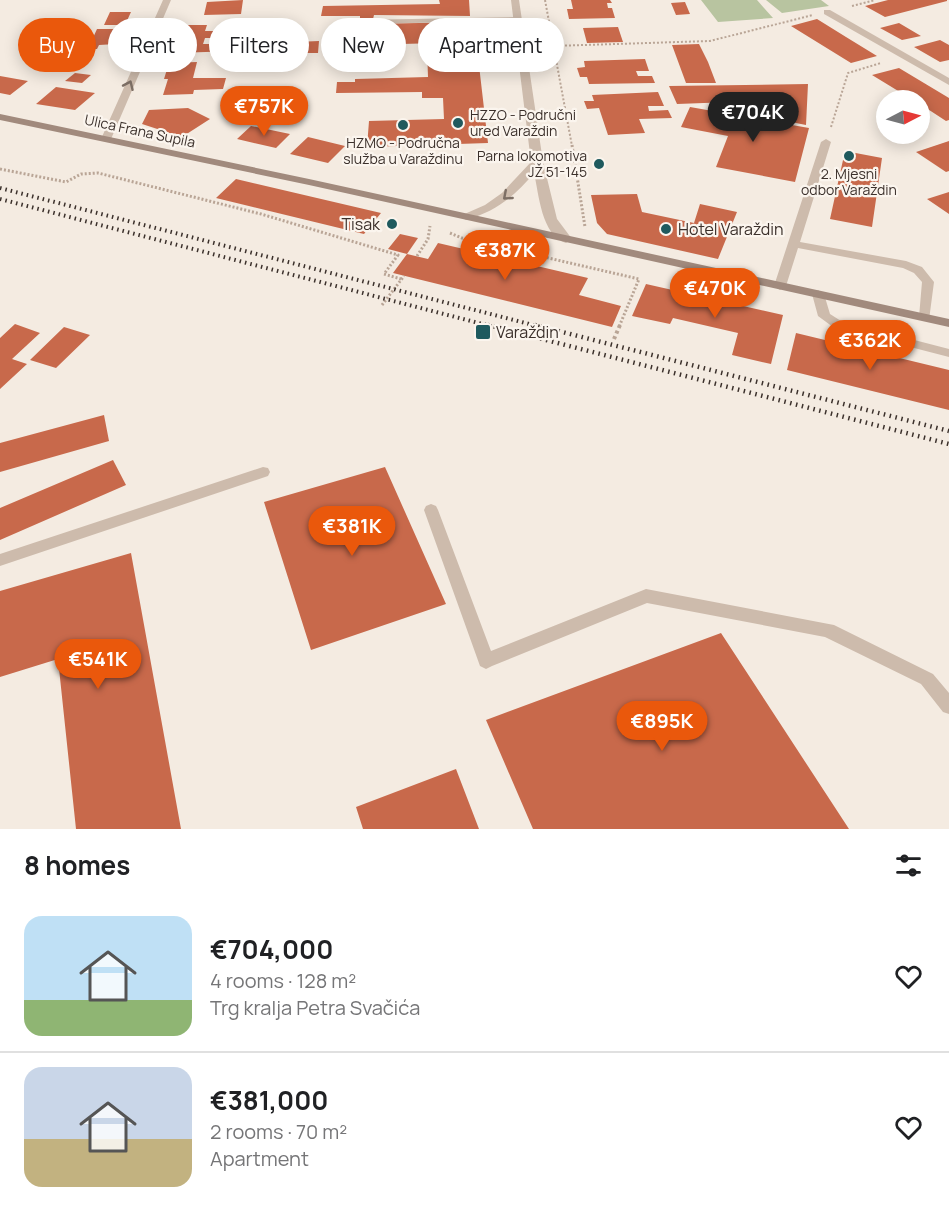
<!DOCTYPE html>
<meta charset="utf-8">
<style>
:root{--surface:#fff;--page:#f6f6f6;--text:#202124;--muted:#757577;--line:#e0e0e0;--accent:#ea580c}
body{margin:0;font-family:Manrope,sans-serif;background:var(--page);color:var(--text);height:100vh;display:flex;flex-direction:column;font-size:22px;white-space:nowrap}
*{box-sizing:border-box;margin:0}
p{font-size:20px;color:var(--muted)}
.icon{flex:none;width:33px;height:33px;fill:none;stroke:currentColor;stroke-width:2;stroke-linecap:round;stroke-linejoin:round}
.map{position:relative;height:829px;overflow:hidden}
.side{display:flex;flex-direction:column;background:var(--surface);flex:1}
.side>*{flex:none}
.guide{position:absolute;left:18px;top:18px;width:600px;height:54px;display:flex;gap:12px}
.needle{width:39px;rotate:84deg}
.buttons{position:absolute;left:876px;top:90px;display:grid;gap:12px}
.buttons a{display:grid;place-items:center;width:54px;height:54px;border-radius:50%;background:var(--surface);box-shadow:0 3px 15px #0003;font-size:30px}
.price{position:absolute;translate:-50% -51px;padding:0 14px;border-radius:21px;background:var(--accent);color:#fff;font-size:20px;line-height:39px;filter:drop-shadow(0 2px 3px #0008)}
.price::after{content:'';position:absolute;left:50%;top:36px;width:18px;height:14px;margin-left:-9px;background:inherit;clip-path:polygon(0 0,100% 0,50% 100%)}
.price.on{background:#222;color:#fff}
ul{padding:0;list-style:none}
li{display:flex;align-items:center;gap:18px;height:150px;padding:0 24px}
li+li{border-top:2px solid var(--line)}
li span{display:grid;place-items:center;flex:none;width:168px;height:120px;border-radius:18px;color:#555}
li>.icon{margin-inline-start:auto}
span .icon{width:72px;height:72px;fill:#fffc;stroke-width:1}
li b{font-size:26px}
h2{display:flex;justify-content:space-between;align-items:center;height:72px;padding:0 24px;font-size:26px}
.pill{padding:0 21px;border-radius:27px;background:var(--surface);box-shadow:0 3px 15px #0003;font-size:21px;line-height:54px}
.pill.on{background:var(--accent);color:#fff}
.map>svg:first-child{display:block}
.green{fill:#b8c4a0}
.building{fill:#c8694b}
.lines{fill:none;stroke-linecap:round;stroke-linejoin:round}
.path-far2{stroke:#b9a596;stroke-width:2;stroke-dasharray:2 2;stroke-linecap:butt}
.path-far1{stroke:#b9a596;stroke-width:3;stroke-dasharray:2 2;stroke-linecap:butt}
.path{stroke:#b9a596;stroke-width:4;stroke-dasharray:3 3;stroke-linecap:butt}
.lane{fill:#cdbbac;fill-rule:evenodd}
.street{fill:#cdbbac;fill-rule:evenodd}
.secondary{fill:#a18a7d;fill-rule:evenodd}
.rail-far1{stroke:#3b302b;stroke-width:4;stroke-dasharray:1.5 4;stroke-linecap:butt}
.rail{stroke:#3b302b;stroke-width:4.5;stroke-dasharray:1.5 4.5;stroke-linecap:butt}
.oneway{stroke:#7d6f65}
.poi-dot{fill:#1f5a5e;stroke:#fbf5ee;stroke-width:2}
.labels{text-anchor:middle;stroke-width:4.5;stroke-linejoin:round;paint-order:stroke}
.far-poi-label{font-size:14px;fill:#3b302b;stroke:#fbf5ee}
.far-street-label{font-size:14px;fill:#3b302b;stroke:#fbf5ee}
.poi-label{font-size:16px;fill:#3b302b;stroke:#fbf5ee;text-anchor:start}
</style>
<div class="map">
<svg width="949" height="829" viewBox="0 0 949 829">
<rect width="100%" height="100%" fill="#f4ebe1"/>
<path class="green" d="M701 0H757L773 18 718 22Z
M766 0H821L829 6 782 13Z"/>
<path class="building" d="M243 0 241 14 204 15 207 2Z
M439 0H469L470 16 374 15 373 19H360V16H321L323 6 440 4Z
M571 0H610L612 3H607L608 8H612L615 18 569 19 567 9H573Z
M888 0H947V1L885 17 865 6Z
M685 2 690 14 676 15 671 3Z
M110 12H131L125 25H104Z
M817 19 846 37 877 56 851 63 791 26Z
M474 22 488 143 367 147 369 121 444 119 443 98H422V92L336 93 337 82H355V79L428 77 427 48H440V43L362 45 364 24Z
M899 23 921 36 902 40 880 28Z
M185 25H207L205 31H218L216 38H205L203 44H238L236 51 175 53Z
M618 27 623 42 587 43 583 28Z
M97 29H123L116 44 99 45 97 49 75 50 80 40H92Z
M940 40 949 45V60L940 62 914 47Z
M319 41 318 53H294L296 42Z
M699 44 708 62 716 83H686L672 45Z
M645 59 649 71H636L638 76H652L655 83 589 84 587 77H580L577 68 585 67 584 61Z
M197 62 193 78H226L223 89 194 90 193 94 163 95 168 79H164L169 63Z
M899 68 949 98V120L946 121 920 104V100H913L872 75Z
M75 73 91 75 82 83 65 81Z
M0 76 28 81 10 95 0 93Z
M808 84 806 125 776 119 778 113 761 110 758 101 677 104 669 86Z
M56 87 95 93 75 110 36 104Z
M658 92 664 106H648L649 111 668 110 672 118 639 119 645 133 608 135 599 108 587 109 584 101H594L592 95Z
M690 107 809 128 795 182 716 167 728 136 681 127Z
M188 108 210 119 182 137 142 124 149 110Z
M251 126 290 134 276 148 237 139Z
M308 137 345 146 328 163 290 154Z
M949 141V171L946 172 916 152Z
M845 151 882 158 872 227 830 219Z
M236 179 381 213 364 234 216 198Z
M949 192V214L927 199Z
M637 194 642 212 694 223 700 204 737 212 718 259 607 234 597 223 591 195Z
M400 234 418 238 407 254 428 259 438 243 588 278 579 295 621 306 612 327 393 273 407 254 388 249Z
M646 284 783 315 771 364 732 355 738 333 673 318 670 324 632 316Z
M15 324 40 333 12 359 27 364 0 389V338Z
M64 327 90 335 56 368 30 360Z
M796 333 949 370V410L787 370Z
M104 415 109 441 0 472V443Z
M113 460 126 485 0 540V508Z
M385 467 446 604 311 650 264 502Z
M131 553 181 829H76L58 659 0 677V591Z
M721 633 849 829H533L486 720Z
M456 769 479 829H363L356 807Z"/>
<g class="lines">
<path class="path-far2" d="M545 0 572 146
M852 6 875 0
M553 46 710 41 813 15
M831 127 848 73 881 63"/>
<path class="path-far1" d="M572 145 585 227
M0 169 66 182 81 174 98 173 261 214 398 255 384 274 401 279
M450 233 462 238 639 279 619 327
M417 256 428 239 430 226
M382 305 404 276"/>
<path class="path" d="M614 339 620 325"/>
<path class="lane" d="M518 17H521V21L356 24 352 22 356 20Z
M826 139 831 142 800 242 906 261 922 267 934 282 929 320 925 321 919 317 922 282 914 273 903 268 798 248 786 286 780 290 774 286 821 142Z
M818 290 824 294 830 314 841 321 949 349V357L833 327 818 316 812 294Z
M263 467 268 468 270 472 268 476 0 566V554Z
M431 504 436 506 438 510 491 651 646 589 834 625 933 674 949 693V714L943 712 921 684 825 637 647 603 492 666 486 669 480 666 424 510 426 506Z"/>
<path class="street" d="M163 0H171L111 139 110 141H102L101 139Z
M511 0H519L543 162 557 219 572 239 566 243C541 235 539 194 534 173 515 196 495 212 466 220L460 216 485 205 502 193 531 162Z
M824 10H830L949 78V85L824 14Z"/>
<path class="secondary" d="M0 114 309 179 949 319V327L309 185 0 120Z"/>
<path class="rail-far1" d="M0 188 541 327
M0 199 494 327"/>
<path class="rail" d="M488 325 949 444
M535 325 949 431"/>
</g>
<defs><path id="oneway-chevron" d="M-2-3.5L2.5 0L-2 3.5" fill="none" stroke-width="1.6" stroke-linecap="round" stroke-linejoin="round" transform="scale(1.5)"/></defs>
<g class="oneway">
<use href="#oneway-chevron" transform="translate(129 85) rotate(-66)"/>
<use href="#oneway-chevron" transform="translate(507 196) rotate(139)"/>
</g>
<g class="poi-dot">
<circle cx="458" cy="123" r="6"/>
<circle cx="403" cy="125" r="6"/>
<circle cx="849" cy="156" r="6"/>
<circle cx="599" cy="164" r="6"/>
<circle cx="392" cy="224" r="6"/>
<circle cx="666" cy="229" r="6"/>
<rect x="475" y="324" width="16" height="16" rx="3"/>
</g>
<g class="labels">
<g class="far-poi-label">
<text x="470" y="120" text-anchor="start">HZZO - Područni<tspan x="470" dy="16">ured Varaždin</tspan></text>
<text x="403" y="148">HZMO - Područna<tspan x="403" dy="16">služba u Varaždinu</tspan></text>
<text x="587" y="161" text-anchor="end">Parna lokomotiva<tspan x="587" dy="16">JŽ 51-145</tspan></text>
<text x="849" y="179">2. Mjesni<tspan x="849" dy="16">odbor Varaždin</tspan></text>
</g>
<g class="far-street-label">
<text transform="translate(140 131) rotate(12)" y="5">Ulica Frana Supila</text>
</g>
<g class="poi-label">
<text x="380" y="230" text-anchor="end">Tisak</text>
<text x="678" y="235">Hotel Varaždin</text>
<text x="496" y="338">Varaždin</text>
</g>
</g>
</svg>
<div class="buttons">
<a><svg class="needle" viewBox="-14 -14 28 28"><path d="M0-13l5 13h-10z" fill="#e53935"/><path d="M0 13l5-13h-10z" fill="#757577"/></svg></a>
</div>
<b class="price" style="left:264px;top:137px">€757K</b>
<b class="price on" style="left:753px;top:143px">€704K</b>
<b class="price" style="left:505px;top:281px">€387K</b>
<b class="price" style="left:715px;top:319px">€470K</b>
<b class="price" style="left:870px;top:371px">€362K</b>
<b class="price" style="left:352px;top:557px">€381K</b>
<b class="price" style="left:98px;top:690px">€541K</b>
<b class="price" style="left:662px;top:752px">€895K</b>
<div class="guide">
<a class="pill on">Buy</a>
<a class="pill">Rent</a>
<a class="pill">Filters</a>
<a class="pill">New</a>
<a class="pill">Apartment</a>
</div>
</div>
<section class="side">
<h2>8 homes<svg class="icon" aria-label="filters" viewBox="0 0 24 24"><path d="M4 7h16M4 17h16"/><circle cx="9" cy="7" r="2"/><circle cx="15" cy="17" r="2"/></svg></h2>
<ul>
<li><span style="background:linear-gradient(#bfe0f5 70%,#8fb573 0)"><svg class="icon" aria-label="home" viewBox="0 0 24 24"><path d="M3 11l9-7 9 7M6 9v11h12V9"/></svg></span><div><b>€704,000</b><p>4 rooms · 128 m²</p><p>Trg kralja Petra Svačića</p></div><svg class="icon" aria-label="heart" viewBox="0 0 24 24"><path d="M12 20l-8-8c-3-5 5-10 8-4 3-6 11-1 8 4z"/></svg></li>
<li><span style="background:linear-gradient(#c9d6e8 60%,#c2b280 0)"><svg class="icon" aria-label="home" viewBox="0 0 24 24"><path d="M3 11l9-7 9 7M6 9v11h12V9"/></svg></span><div><b>€381,000</b><p>2 rooms · 70 m²</p><p>Apartment</p></div><svg class="icon" aria-label="heart" viewBox="0 0 24 24"><path d="M12 20l-8-8c-3-5 5-10 8-4 3-6 11-1 8 4z"/></svg></li>
</ul>
</section>
